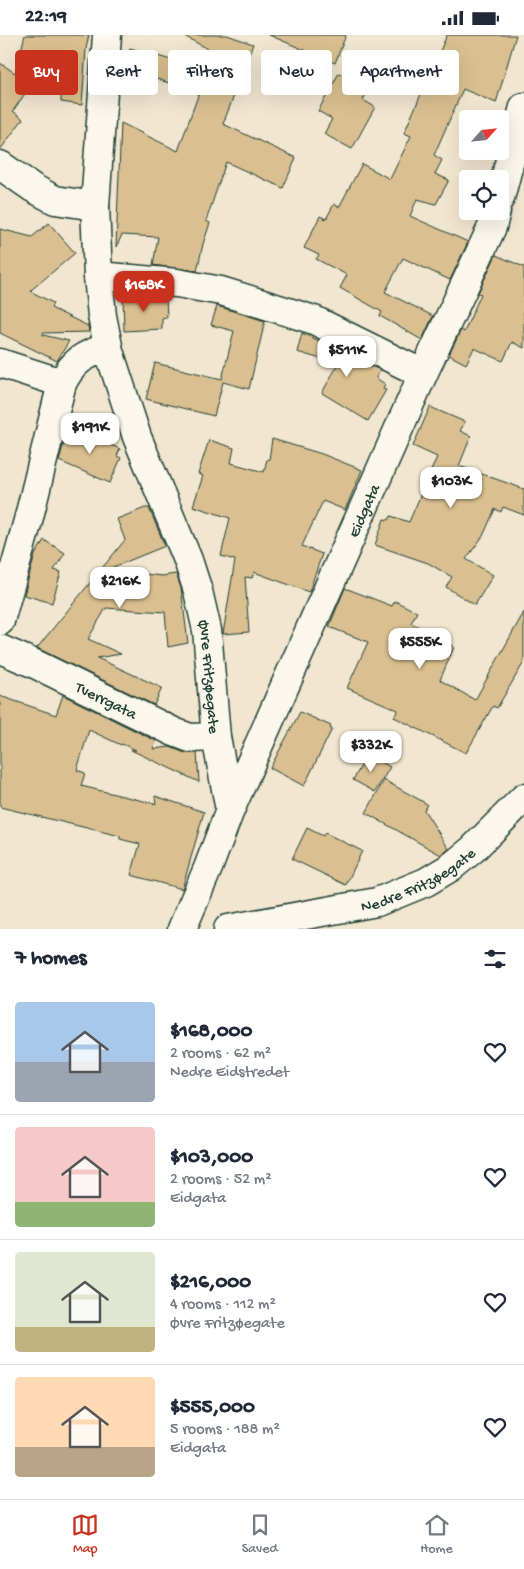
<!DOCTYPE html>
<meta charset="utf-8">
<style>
:root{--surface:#fff;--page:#f2f2f3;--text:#1f2937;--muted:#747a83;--line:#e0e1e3;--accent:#c8321e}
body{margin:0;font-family:"Gochi Hand",sans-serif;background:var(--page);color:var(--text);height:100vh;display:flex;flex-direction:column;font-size:19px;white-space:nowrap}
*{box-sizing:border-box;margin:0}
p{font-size:16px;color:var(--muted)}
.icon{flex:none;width:28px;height:28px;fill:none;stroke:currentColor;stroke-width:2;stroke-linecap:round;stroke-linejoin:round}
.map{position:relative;height:894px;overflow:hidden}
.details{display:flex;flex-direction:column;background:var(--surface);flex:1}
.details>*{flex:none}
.top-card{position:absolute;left:15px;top:15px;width:495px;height:45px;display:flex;gap:10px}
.needle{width:32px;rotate:63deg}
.fabs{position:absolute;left:459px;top:75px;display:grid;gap:10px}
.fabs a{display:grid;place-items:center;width:50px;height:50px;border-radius:5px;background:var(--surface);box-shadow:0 5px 20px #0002;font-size:25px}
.price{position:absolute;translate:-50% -42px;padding:0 11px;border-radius:10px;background:#fff;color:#222;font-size:16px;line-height:32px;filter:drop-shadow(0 1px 2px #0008)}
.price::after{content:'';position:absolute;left:50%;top:30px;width:15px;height:11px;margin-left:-8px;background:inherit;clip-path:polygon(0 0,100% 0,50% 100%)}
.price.selected{background:var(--accent);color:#fff}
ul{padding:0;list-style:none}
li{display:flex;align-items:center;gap:15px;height:125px;padding:0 15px}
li+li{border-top:1px solid var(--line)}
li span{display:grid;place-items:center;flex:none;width:140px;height:100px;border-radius:5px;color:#555}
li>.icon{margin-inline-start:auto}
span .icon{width:60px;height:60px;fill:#fffc;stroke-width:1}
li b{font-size:21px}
h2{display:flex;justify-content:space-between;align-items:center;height:60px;padding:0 15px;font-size:21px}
.tag{padding:0 18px;border-radius:5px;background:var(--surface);box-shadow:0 5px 20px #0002;font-size:18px;line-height:45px}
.tag.selected{background:var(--accent);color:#fff}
.status{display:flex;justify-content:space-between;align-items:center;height:35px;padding:0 25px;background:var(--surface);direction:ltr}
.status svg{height:14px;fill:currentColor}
.tab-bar{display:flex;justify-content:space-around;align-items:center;height:70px;border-top:1px solid var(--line);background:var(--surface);font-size:14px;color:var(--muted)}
.tab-bar a{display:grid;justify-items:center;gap:2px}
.tab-bar .selected{color:var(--accent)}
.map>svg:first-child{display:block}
.building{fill:#dac090;stroke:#1f3d34}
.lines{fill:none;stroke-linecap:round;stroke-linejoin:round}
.minor-casing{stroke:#1f3d34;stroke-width:31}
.major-casing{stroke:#1f3d34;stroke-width:31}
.minor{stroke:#fbf7ec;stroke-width:28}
.major{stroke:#fbf7ec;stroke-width:28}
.labels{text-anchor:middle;stroke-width:5;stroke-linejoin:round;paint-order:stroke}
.street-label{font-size:16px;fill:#1f3d34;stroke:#fbf7ec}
</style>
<div class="status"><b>22:19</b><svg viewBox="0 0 49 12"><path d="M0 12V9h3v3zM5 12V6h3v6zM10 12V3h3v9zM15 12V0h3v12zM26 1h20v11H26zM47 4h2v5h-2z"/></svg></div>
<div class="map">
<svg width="524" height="894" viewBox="0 0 524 894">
<rect width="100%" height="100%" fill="#f1e6d0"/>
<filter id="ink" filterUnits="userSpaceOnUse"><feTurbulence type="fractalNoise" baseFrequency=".02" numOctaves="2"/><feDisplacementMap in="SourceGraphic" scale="10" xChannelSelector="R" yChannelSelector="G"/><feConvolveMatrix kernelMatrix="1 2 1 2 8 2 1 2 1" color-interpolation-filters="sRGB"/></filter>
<g filter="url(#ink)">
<path class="building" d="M25 0H89L86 14 82 70 61 67V51L31 50 13 76 23 84 0 115V28L15 38Z
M182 0H227L253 9 244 33Z
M269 0H346L335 28Z
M447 0H516L496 68 463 54 434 120 442 125 435 139 449 145 436 169 417 164 410 181 468 207 450 245 403 223 385 257 433 281 422 305 380 281 382 277 340 253 347 240 316 224 319 220 304 213 320 181 326 184 334 169 339 172 362 129 390 144 411 101 404 98Z
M130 13 240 45 223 89 296 123 283 153 226 127 206 186 210 188 203 209 197 236 153 230 158 202 122 200 116 212 121 88 178 116 199 58 157 44 156 46 123 36Z
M339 38 369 54 363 65 375 72 352 114 324 99 332 84 318 76Z
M49 188 75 218 30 256 53 268 51 273 88 291 89 297 43 298V300L69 306 57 326 0 298V194L32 202Z
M496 220 524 232V313L512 307 503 326 474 313 466 329 449 320 461 295 464 297 481 259 478 258Z
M123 259 166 263 167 282 162 283V294L124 296Z
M217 271 265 286 249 354 223 347 214 381 146 364 155 328 222 344 234 296 211 290Z
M302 298 380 335 376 343 385 349 383 353 386 355 368 386 322 358 338 329 297 317Z
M430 372 465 387 460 396 471 401 459 431 524 454V480L503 472 501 477 495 474 483 501 466 524 493 540 475 570 446 552 452 542 428 528 375 510 384 484 389 485 391 481 409 487 437 422 413 411Z
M70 392 120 414 117 421 121 423 110 448 59 426 63 411Z
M272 404 322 419 362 435 345 475 323 466 302 511 322 519 309 557 254 537 252 543 245 542 249 597 223 599 235 525 221 521 230 483 193 471 203 441 198 439 209 405 234 413 231 428 264 437 267 424 269 425Z
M145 473H149L165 511 106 535 162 541 176 539 181 553 188 608 168 612 165 577 106 573 88 604 121 619 97 623 162 653 154 670 37 613 125 505 117 484Z
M44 505 65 518 54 535 61 537 52 568 24 560 35 520Z
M345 553 392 571 395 566 417 577 411 588 445 604V606L454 612 440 645 475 665 524 577V627L497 673 493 671 466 718 394 682 398 675 347 653 368 607 329 592Z
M63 660 156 706 153 714 170 712 185 718H197L199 747 131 715H136L122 709 121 710 89 695 77 735 85 738 81 751 156 769 155 761 204 777 182 854 131 840 140 809 120 804V801L0 772V661L56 680Z
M300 677 331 691 330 693 332 694 304 751 270 733Z
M368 719 390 732 375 757 353 745Z
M384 745 427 769 424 775 449 814 441 820 366 778Z
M307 793 323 801 325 798 362 816 346 850 292 824Z"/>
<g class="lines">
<defs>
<g id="minor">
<path d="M0 130 33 153 55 165 95 171"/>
<path d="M500 163 524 72"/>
<path d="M98 241 177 248 221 256 314 285 423 339"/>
<path d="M0 328 62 348"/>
<path d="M0 586 29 482 62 348C74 325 84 320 108 312"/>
<path id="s1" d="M0 614 35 629 174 697 190 703 216 702"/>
<path id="s2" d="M230 775 423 339 492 192 496 176"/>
<path id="s3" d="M228 894 377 867 426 847 451 832 472 815 524 763"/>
</g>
<g id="major">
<path id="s4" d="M107 0 95 171 98 241 102 281 109 316 137 402 188 525 198 556 207 595 216 702 230 775 208 833 182 894"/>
</g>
</defs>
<use href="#minor" class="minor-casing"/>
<use href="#major" class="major-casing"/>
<use href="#minor" class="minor"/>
<use href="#major" class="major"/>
</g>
</g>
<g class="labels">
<g class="street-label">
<text dy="6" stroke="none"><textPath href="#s2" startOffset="328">Eidgata</textPath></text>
<text dy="6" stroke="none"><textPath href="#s4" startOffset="660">Øvre Fritzøegate</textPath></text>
<text dy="6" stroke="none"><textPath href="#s1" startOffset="118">Tverrgata</textPath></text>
<text dy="6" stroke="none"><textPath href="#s3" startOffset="198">Nedre Fritzøegate</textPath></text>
</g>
</g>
</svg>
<div class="fabs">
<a><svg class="needle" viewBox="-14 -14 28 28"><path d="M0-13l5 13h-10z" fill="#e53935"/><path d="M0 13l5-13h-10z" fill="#747a83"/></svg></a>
<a><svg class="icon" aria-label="locate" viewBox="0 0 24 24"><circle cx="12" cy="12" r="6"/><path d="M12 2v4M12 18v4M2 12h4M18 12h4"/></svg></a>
</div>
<b class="price selected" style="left:144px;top:278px">$168K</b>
<b class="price" style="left:347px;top:343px">$511K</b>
<b class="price" style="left:90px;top:420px">$191K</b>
<b class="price" style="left:451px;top:474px">$103K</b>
<b class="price" style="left:120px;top:574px">$216K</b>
<b class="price" style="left:420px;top:635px">$555K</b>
<b class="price" style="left:371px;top:738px">$332K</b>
<div class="top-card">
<a class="tag selected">Buy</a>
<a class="tag">Rent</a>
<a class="tag">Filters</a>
<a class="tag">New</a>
<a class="tag">Apartment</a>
</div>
</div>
<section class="details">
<h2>7 homes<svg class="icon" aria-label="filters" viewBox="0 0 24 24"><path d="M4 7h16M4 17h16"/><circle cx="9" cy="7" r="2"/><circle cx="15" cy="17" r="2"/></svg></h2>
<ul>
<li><span style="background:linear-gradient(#a9c7e8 60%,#9aa5b1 0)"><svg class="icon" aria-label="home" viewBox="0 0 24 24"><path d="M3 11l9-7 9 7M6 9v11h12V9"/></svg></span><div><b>$168,000</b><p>2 rooms · 62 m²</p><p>Nedre Eidstredet</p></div><svg class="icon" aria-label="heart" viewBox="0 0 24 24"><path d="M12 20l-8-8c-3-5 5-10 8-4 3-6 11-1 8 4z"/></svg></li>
<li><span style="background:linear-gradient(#f6c9c9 75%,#8fb573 0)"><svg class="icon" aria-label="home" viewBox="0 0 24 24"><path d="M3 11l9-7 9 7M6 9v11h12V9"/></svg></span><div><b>$103,000</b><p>2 rooms · 52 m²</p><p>Eidgata</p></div><svg class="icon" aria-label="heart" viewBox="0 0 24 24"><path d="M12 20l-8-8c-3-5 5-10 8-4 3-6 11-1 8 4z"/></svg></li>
<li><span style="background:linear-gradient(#dfe7d0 75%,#c2b280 0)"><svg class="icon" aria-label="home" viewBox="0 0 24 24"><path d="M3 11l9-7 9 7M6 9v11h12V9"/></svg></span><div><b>$216,000</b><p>4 rooms · 112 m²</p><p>Øvre Fritzøegate</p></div><svg class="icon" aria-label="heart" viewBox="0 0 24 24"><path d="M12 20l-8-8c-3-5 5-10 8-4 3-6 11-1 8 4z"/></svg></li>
<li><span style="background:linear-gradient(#ffd9b3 70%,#b9a48a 0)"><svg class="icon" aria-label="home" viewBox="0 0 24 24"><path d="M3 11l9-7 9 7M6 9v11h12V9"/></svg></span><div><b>$555,000</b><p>5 rooms · 188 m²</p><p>Eidgata</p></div><svg class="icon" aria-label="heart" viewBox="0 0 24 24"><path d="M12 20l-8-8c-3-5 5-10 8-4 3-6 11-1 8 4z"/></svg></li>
</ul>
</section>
<nav class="tab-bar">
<a class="selected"><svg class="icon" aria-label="map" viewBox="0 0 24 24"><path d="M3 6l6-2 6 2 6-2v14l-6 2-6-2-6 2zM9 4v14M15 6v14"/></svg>Map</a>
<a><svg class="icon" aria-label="saved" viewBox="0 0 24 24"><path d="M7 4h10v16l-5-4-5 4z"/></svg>Saved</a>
<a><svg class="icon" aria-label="home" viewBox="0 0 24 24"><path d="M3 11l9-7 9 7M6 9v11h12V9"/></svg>Home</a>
</nav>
